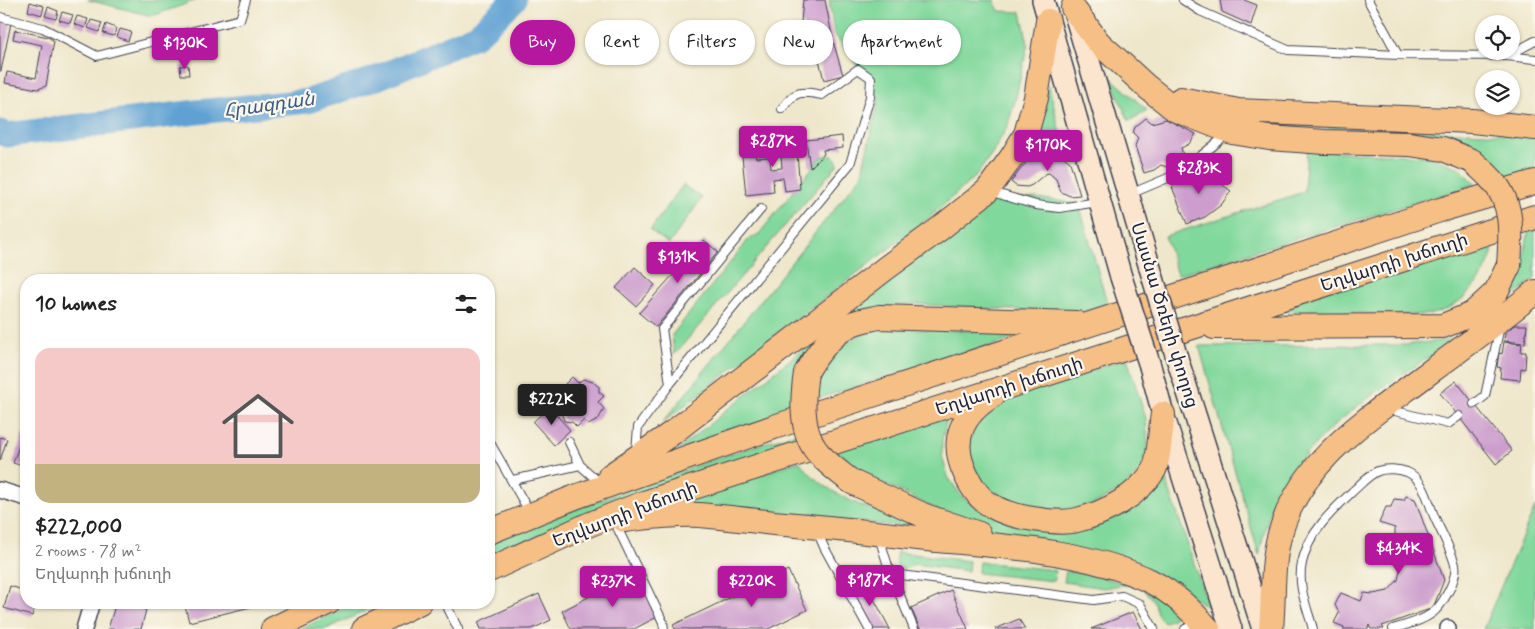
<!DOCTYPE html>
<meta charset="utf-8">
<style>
:root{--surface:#fff;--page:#f2f2f2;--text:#222;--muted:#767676;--line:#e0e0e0;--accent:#b5179e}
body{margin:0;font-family:Mynerve,"Noto Sans Armenian",sans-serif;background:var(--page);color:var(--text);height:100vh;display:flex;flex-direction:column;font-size:19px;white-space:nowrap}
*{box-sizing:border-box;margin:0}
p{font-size:16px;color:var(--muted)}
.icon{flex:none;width:28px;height:28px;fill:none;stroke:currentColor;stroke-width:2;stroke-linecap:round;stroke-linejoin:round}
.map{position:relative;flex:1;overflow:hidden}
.sheet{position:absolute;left:20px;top:274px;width:475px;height:335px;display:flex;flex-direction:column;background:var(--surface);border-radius:20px;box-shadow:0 1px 4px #0004}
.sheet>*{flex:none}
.top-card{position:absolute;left:510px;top:20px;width:475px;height:45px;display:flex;gap:10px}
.fabs{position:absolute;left:1475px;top:15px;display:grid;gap:10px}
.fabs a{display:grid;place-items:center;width:45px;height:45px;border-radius:50%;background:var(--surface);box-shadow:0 1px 4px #0004;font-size:25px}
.price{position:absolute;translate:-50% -42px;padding:0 11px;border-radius:5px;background:var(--accent);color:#fff;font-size:16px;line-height:32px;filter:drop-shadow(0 1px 2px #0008)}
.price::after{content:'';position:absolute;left:50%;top:30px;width:15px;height:11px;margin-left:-8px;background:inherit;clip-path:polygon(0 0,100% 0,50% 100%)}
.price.on{background:#222;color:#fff}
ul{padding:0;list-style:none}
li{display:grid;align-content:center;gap:10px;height:265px;padding:0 15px}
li+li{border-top:1px solid var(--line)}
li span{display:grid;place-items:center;height:155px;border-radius:15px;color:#555}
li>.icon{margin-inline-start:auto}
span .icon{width:90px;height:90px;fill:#fffc;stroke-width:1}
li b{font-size:21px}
h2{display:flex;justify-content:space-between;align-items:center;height:60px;padding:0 15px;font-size:21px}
.pill{padding:0 18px;border-radius:22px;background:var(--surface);box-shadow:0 1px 4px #0004;font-size:18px;line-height:45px}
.pill.on{background:var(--accent);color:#fff}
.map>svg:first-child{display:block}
.green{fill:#81d89c;stroke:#527d6c}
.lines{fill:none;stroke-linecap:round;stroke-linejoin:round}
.river{stroke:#5fa1d3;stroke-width:25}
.building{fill:#cc9dcd}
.lane-casing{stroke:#414051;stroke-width:10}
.street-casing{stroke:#414051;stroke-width:18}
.secondary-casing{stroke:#414051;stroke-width:24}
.primary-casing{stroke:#414051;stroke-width:26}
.lane{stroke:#fff;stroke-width:8}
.street{stroke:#fff;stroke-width:15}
.secondary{stroke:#fbe5cf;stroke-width:21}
.primary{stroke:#f5bf86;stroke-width:24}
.secondary-bridge-casing{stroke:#414051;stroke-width:24;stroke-linecap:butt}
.primary-bridge-casing{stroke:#414051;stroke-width:26;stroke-linecap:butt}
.secondary-bridge{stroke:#fbe5cf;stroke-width:21}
.primary-bridge{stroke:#f5bf86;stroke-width:24}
.labels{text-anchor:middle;stroke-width:4.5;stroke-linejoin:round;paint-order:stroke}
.street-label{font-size:18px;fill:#22223b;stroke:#fbf7ec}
.water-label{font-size:19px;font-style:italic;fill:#3d5b7f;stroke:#fbf7ec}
</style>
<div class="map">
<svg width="1535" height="629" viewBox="0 0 1535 629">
<rect width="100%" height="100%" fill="#fbf7ec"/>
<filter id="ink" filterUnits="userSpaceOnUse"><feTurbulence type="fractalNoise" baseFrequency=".02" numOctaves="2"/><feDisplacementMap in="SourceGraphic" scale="10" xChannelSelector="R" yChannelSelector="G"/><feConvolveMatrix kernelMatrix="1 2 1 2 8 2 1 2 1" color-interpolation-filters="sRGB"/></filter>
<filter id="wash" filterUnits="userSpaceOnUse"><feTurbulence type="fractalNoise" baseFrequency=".0096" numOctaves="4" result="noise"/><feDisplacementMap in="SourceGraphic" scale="20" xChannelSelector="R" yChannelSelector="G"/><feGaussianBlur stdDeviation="1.12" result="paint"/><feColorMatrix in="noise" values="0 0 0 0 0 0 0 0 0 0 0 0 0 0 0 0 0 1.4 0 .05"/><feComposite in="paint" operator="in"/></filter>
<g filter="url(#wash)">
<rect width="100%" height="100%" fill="#efe7cb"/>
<path class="green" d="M88 0H197L152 16Z
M829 0H994L999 11 1021 12 1028 44 1016 97 1008 125 993 152 976 176 930 217 663 422 861 176 879 98 834 33Z
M1109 76 1147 110 1129 121Z
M1049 85 1061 138 1048 137 1031 141Z
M1272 124 1535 135V170L1508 179 1487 155 1446 135 1398 129H1329Z
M1307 150 1427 156 1460 168 1476 184 1177 275 1165 236 1304 192Z
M828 155C834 156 836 158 838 164L674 355 672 335 749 239 758 235 821 157Z
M683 185 702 198 669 244 650 230Z
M1036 198 1079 204 1107 303 1089 310 1063 313 915 304 866 309 793 390 791 412 676 451 990 199 1007 200Z
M1535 222V279L1512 298 1523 261 1530 224Z
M1493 237C1493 242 1493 248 1492 253 1486 277 1464 304 1439 312 1430 315 1422 315 1412 315L1263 310Z
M880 328 1033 333 816 399C813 360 846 337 880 328Z
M1456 339C1395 381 1321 420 1283 487 1270 508 1264 531 1259 555L1199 346 1404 345Z
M1127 358 1146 419 1148 446 1142 468 1124 488 1099 502 1072 511 1012 507 983 488 968 450 971 434 981 414 994 404Z
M953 412 946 423 942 440V456L948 477 962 497 977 508 1069 528 1162 468 1209 608 1172 583 1009 537 940 511 850 467 827 450Z
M800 432 803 442 584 517 489 556V544C591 502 694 464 800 432Z
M799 461C829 501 885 514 930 529L674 504Z
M1535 507V629H1483Z
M897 552 969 561 968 571 914 564 908 568 902 569C896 564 895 560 897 552Z
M979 562 1055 570 1054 581 978 573Z
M1066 571 1098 576 1133 586 1121 585 1104 588 1064 582Z
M1144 591 1152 593 1178 610 1174 618 1165 622C1154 617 1159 610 1153 601 1151 597 1147 594 1144 591Z
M356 603H383L326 629H300Z"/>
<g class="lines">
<path class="river" d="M0 132 7 135 197 112 308 101 377 78 477 35 514 0"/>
</g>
<g id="blocks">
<path class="building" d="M803 0H825L833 41 843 75 824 80 815 44 801 22Z
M1220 0H1244L1257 5 1251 25 1222 12Z
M30 2 44 6 42 15 28 11Z
M48 7 58 11 56 19 45 16Z
M62 12 73 15 70 23 59 20Z
M77 16 88 19 85 28 74 24Z
M91 20 102 23 99 32 88 28Z
M0 21 11 23 1 71H0Z
M106 24 116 28 114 36 103 33Z
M120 29 131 32 128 41 117 37Z
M15 30 48 37 54 41 46 86 38 89 5 83 7 72 36 78 42 45 13 39Z
M188 65 189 75H181L180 66Z
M1146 118 1152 123 1166 119 1196 134 1189 144 1181 148 1184 158 1172 169 1161 165 1154 170 1144 173 1135 146 1138 138 1133 133 1135 127Z
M795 130 800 189 785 191 783 178 773 179 774 192 746 195 742 156 755 155 756 158 770 157 771 169 782 168 779 131Z
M842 136 843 148 823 150 824 154 810 168 806 140Z
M1052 150 1058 152 1070 162 1080 195 1070 196 1061 192 1056 179 1049 173 1045 174 1032 185 1027 187 1016 186 1011 182 1031 156 1040 152Z
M1200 165 1209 175 1231 191 1221 205 1205 217 1187 224 1172 187Z
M704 240 718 252 656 327 639 313Z
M635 267 655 285 636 306 616 288Z
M1514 325H1527L1525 343 1504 341 1505 333Z
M1504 342 1522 344 1521 352H1526L1525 369 1521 368 1520 380 1500 378 1501 368 1497 367 1499 353 1502 354Z
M572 377 578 383 583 379 593 382 599 387V392L604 396 598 402 604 409 598 420 588 425 584 420 577 427 572 422 564 421 561 412 557 408 561 404 555 397 567 386 565 384Z
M1456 381 1512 451 1496 464 1440 393Z
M549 407 570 430 554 445 533 422Z
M23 434 26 435V467L13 463Z
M0 437 7 439 0 461Z
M1406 496 1415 499 1444 580 1433 608 1382 626 1384 629H1371L1369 625 1368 629H1343L1344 627 1334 623 1339 613 1335 605 1341 593 1361 601 1364 593 1373 594 1388 591 1398 580 1401 566 1400 558 1386 545 1395 536V528L1379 523 1386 507H1391L1394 499 1404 500Z
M788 570 807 610 768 629H675L673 625Z
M634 573 657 617 634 629H571L562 611Z
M865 582 890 629H873L852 589Z
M10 586 26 591V602H36L32 616 4 608Z
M951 590 968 629H920L911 608Z
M539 594 551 620 532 629H481L478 622Z
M116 602 146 610 141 629H108Z
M184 602H263V604L189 622Z
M1133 612 1142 629H1091Z
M1019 619 1025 629H995Z"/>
</g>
</g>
<g filter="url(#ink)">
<use href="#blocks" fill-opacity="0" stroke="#414051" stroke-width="1"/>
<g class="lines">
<defs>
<path id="lane" d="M1183 0 1200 11 1288 50 1398 55 1507 56 1535 59
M1368 0 1398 55
M0 17 43 28 97 56 240 19 246 0
M1507 56 1535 41
M992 192 1036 205 1059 208 1098 202
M1130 194 1168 178 1188 166 1228 134
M670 384 662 329 761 209
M1474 404 1485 396 1500 326
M1387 409 1448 424 1459 416
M489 441 530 513
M569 442 580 465
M636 452 638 427 670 384 850 164 870 97 871 78 858 69 822 95C801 91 795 90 782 109
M513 480 580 465 599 482
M615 523 663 622 664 629
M817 531 824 547 869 629
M879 537 889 569 901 575 1094 600 1122 596 1140 604 1154 629
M889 569 914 629
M445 602 458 629
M1185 629 1197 623
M1313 629C1307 607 1297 586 1302 563 1308 533 1333 510 1354 490 1361 484 1368 475 1378 471 1386 468 1399 469 1407 472 1424 479 1428 501 1434 516 1440 530 1452 551 1455 565 1458 578 1442 607 1431 614 1420 622 1405 625 1393 629"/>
<path id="street" d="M0 490 26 498
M1448 628V629
M84 629 92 602"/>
<path id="secondary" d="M1043 0 1121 277
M1075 14 1150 268
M1177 358 1263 629
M1150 366 1163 414 1231 629"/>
<path id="primary" d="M1073 8 1098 42 1147 87 1176 110 1232 132 1269 138 1325 142 1409 144 1443 149 1472 161
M1181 99 1238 111 1472 121 1535 128
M1214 327 1443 326 1472 314 1496 292 1509 265
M806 373C816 354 833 333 852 324 860 320 871 319 879 317L1076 323
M993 395C962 414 949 440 966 475 972 488 979 499 992 506 1009 517 1057 525 1077 520 1106 513 1138 496 1154 470 1159 461 1161 425 1163 414
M610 476 672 433 886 268 938 230 987 191 1012 157 1026 134 1036 98 1048 21
M852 482 925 516 979 534
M624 520C649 517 674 514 699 515 724 517 749 520 774 523 822 527 870 532 917 538 993 546 1081 548 1150 581 1174 593 1191 610 1208 629
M489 532 575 497 774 427 1440 210 1535 182
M489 570 588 525 641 504 1535 217
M273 629 329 602
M364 629 420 602
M1271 629C1274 598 1271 565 1280 534 1300 462 1366 420 1423 377 1461 349 1499 321 1535 292"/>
</defs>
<use href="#lane" class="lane-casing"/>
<use href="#street" class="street-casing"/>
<use href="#secondary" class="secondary-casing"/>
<use href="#primary" class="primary-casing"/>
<use href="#lane" class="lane"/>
<use href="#street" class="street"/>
<use href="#secondary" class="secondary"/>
<use href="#primary" class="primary"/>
<defs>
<path id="secondary-bridge" d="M1150 268 1177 358
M1121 277 1150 366"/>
<path id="primary-bridge" d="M1472 161C1479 167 1486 173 1492 180 1514 203 1511 236 1509 265
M806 373C802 399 800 433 819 454 829 465 840 473 852 482"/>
</defs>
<use href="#secondary-bridge" class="secondary-bridge-casing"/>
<use href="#primary-bridge" class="primary-bridge-casing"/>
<use href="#secondary-bridge" class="secondary-bridge"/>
<use href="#primary-bridge" class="primary-bridge"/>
</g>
</g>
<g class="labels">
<g class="street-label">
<text transform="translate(1394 262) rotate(-18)" y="6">Եղվարդի խճուղի</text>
<text transform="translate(1165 315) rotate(73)" y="6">Սասնա Ծռերի փողոց</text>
<text transform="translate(1009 386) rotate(-18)" y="6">Եղվարդի խճուղի</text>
<text transform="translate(625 514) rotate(-21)" y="6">Եղվարդի խճուղի</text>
</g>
<g class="water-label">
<text transform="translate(269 104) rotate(-8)" y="7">Հրազդան</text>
</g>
</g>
</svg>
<div class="fabs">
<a><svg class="icon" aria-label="locate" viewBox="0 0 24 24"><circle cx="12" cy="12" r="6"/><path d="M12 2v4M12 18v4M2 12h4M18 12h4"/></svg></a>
<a><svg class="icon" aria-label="layers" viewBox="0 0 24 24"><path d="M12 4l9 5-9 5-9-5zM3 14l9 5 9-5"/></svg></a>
</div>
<b class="price" style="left:185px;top:70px">$130K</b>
<b class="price" style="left:773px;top:168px">$287K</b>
<b class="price" style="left:1048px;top:172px">$170K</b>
<b class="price" style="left:1199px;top:195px">$283K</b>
<b class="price" style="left:678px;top:284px">$131K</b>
<b class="price on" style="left:552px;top:426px">$222K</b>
<b class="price" style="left:1399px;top:575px">$434K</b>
<b class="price" style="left:870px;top:607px">$187K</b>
<b class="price" style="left:613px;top:608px">$237K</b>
<b class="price" style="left:752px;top:608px">$220K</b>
<div class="top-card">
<a class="pill on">Buy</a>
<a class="pill">Rent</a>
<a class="pill">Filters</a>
<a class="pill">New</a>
<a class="pill">Apartment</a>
</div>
<section class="sheet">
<h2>10 homes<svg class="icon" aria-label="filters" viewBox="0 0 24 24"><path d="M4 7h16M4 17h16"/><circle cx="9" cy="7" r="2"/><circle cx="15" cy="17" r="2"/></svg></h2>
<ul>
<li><span style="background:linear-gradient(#f6c9c9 75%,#c2b280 0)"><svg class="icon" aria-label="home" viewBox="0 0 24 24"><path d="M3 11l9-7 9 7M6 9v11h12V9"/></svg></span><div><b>$222,000</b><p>2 rooms · 78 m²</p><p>Եղվարդի խճուղի</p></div></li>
</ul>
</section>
</div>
